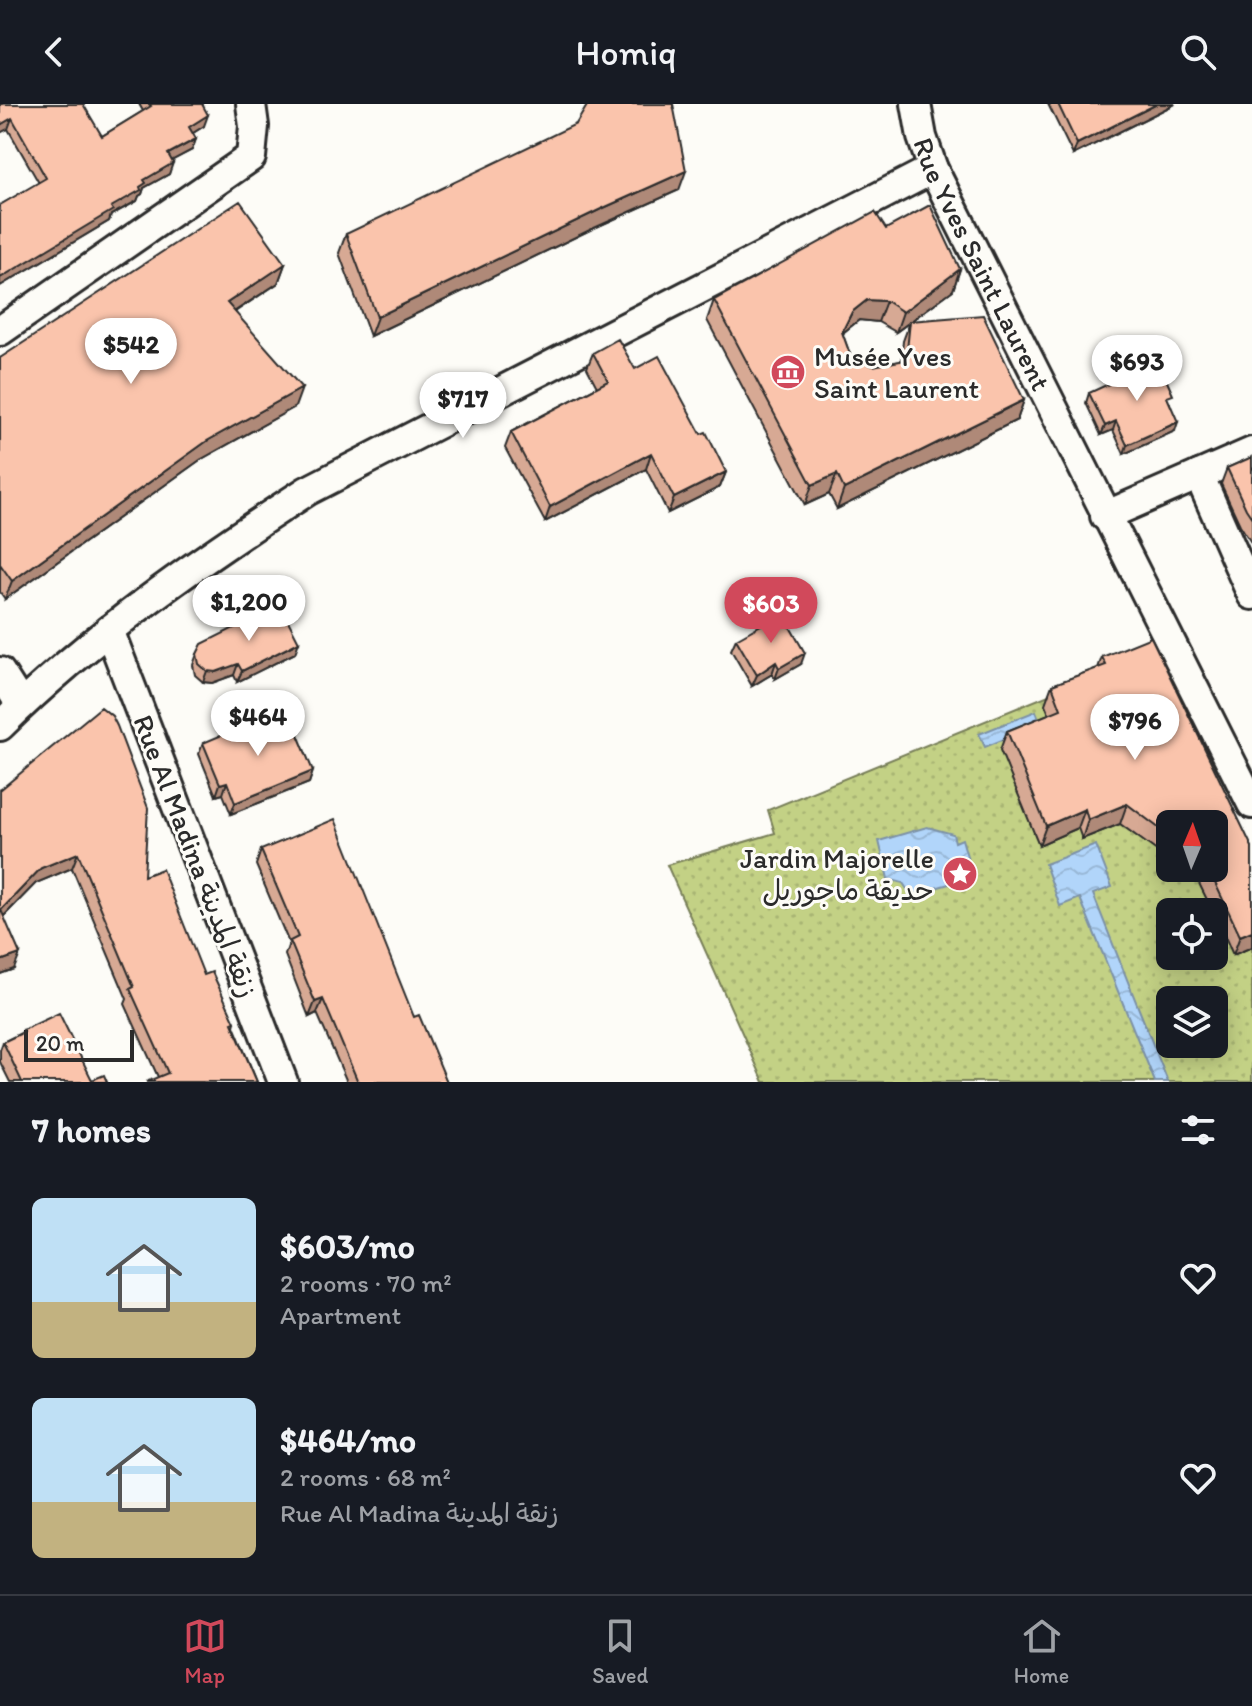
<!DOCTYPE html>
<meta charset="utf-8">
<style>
:root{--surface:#171b24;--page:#20242c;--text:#f1f3f6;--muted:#9ea1a6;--line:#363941;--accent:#d1495b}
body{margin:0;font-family:Itim,"Playpen Sans Arabic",sans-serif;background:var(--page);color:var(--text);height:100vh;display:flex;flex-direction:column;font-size:30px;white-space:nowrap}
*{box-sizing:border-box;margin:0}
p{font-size:26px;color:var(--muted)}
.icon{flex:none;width:44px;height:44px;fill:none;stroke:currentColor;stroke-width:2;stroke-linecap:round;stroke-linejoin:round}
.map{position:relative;height:978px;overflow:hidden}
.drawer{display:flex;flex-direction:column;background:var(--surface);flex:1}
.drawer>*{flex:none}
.needle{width:52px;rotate:2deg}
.tools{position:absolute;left:1156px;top:706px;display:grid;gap:16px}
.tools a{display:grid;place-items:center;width:72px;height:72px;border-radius:12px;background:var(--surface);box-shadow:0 4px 20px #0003;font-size:40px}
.scale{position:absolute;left:24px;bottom:20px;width:110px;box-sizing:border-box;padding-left:8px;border:4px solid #2b2b2b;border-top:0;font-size:22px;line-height:28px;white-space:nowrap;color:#2b2b2b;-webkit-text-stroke:6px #fdfcf7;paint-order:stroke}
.price{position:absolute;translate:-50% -68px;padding:0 18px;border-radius:28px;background:#fff;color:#222;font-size:26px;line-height:52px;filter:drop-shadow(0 2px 4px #0008)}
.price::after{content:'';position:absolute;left:50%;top:48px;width:24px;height:18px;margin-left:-12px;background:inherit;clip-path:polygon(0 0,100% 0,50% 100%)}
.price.selected{background:var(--accent);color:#fff}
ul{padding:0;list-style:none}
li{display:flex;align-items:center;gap:24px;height:200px;padding:0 32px}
li span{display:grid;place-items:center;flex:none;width:224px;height:160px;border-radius:12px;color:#555}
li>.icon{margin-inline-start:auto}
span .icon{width:96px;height:96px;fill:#fffc;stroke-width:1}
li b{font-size:34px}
h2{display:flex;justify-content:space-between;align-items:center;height:96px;padding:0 32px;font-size:34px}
header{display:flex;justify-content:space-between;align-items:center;height:104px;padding:0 32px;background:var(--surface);font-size:36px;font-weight:600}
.menu{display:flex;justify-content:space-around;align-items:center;height:112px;border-top:2px solid var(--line);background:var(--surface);font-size:22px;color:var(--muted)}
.menu a{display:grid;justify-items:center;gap:4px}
.menu .selected{color:var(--accent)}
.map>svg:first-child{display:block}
.grass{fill:url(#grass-dots);stroke:#777e58;stroke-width:2;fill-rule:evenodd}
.water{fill:url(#water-waves);stroke:#7b91a7;stroke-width:2}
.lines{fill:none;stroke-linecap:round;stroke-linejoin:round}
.street-casing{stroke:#2b2b2b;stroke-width:34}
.street{stroke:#fdfcf7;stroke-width:28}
.wall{fill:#d7a994;stroke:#2b2b2b;stroke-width:2;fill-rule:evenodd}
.shaded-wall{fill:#af8978;stroke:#2b2b2b;stroke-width:2}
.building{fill:#fac4ac;stroke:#2b2b2b;stroke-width:2}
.labels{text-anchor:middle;stroke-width:6;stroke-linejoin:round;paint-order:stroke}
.street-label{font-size:28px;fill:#2b2b2b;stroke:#fdfcf7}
.poi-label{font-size:28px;fill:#2b2b2b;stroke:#fdfcf7;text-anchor:start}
</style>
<header><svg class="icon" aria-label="back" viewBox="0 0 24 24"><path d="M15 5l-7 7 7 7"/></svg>Homiq<svg class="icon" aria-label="search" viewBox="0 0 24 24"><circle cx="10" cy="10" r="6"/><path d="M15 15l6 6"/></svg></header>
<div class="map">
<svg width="1252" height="978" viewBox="0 0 1252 978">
<defs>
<pattern id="grass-dots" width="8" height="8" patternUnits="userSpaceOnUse" patternTransform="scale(2)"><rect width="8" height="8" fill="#c3d185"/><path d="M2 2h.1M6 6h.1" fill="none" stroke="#a8b473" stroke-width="1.8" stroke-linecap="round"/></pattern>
<pattern id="water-waves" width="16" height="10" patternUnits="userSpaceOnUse" patternTransform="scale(2)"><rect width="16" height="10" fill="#b1d5fa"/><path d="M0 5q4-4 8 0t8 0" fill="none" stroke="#98b7d6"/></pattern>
</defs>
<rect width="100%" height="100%" fill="#fdfcf7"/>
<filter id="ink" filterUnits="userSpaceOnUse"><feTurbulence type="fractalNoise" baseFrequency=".0125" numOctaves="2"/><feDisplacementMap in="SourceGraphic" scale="16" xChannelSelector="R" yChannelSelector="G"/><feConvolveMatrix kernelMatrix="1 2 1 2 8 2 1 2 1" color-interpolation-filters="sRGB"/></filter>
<g filter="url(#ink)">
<path class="grass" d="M1144 552 1252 776V978H764L667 761 775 729 768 706ZM1170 720H1214V764H1170ZM1170 808H1214V852H1170ZM1170 896H1214V940H1170Z"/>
<path class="water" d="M1036 607 1041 620 985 643 979 630Z
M927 723 953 730 955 738 962 735 973 773 911 791 903 779 888 775 879 737Z
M1096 741 1112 783 1093 790 1168 978H1155L1080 794 1060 802 1045 760Z"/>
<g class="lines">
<defs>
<g id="street">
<path id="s1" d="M916 0 922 33 933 65 1252 700"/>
<path d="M0 227 251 53 254 22 251 0"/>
<path d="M1199 371 1252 491"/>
<path d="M1105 412 1252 348"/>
<path d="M109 526 283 978"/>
<path d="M0 568 21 601"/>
<path d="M0 622C92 531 199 457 307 387L933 65"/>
</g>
</defs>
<use href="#street" class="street-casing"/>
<use href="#street" class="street"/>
</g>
<path class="wall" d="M0 0 102 32 143 7 139 0H203L204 22 193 29 196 35 192 46 172 56 169 70 144 84 142 90 139 92 137 97 111 111 109 117 0 182V101L39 79 8 25Z
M1048 0H1175L1073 51Z
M679 86 592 125 370 232 339 149 346 130Z
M886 125 960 165 953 186 911 217 1024 296 1017 316 837 405 829 390 805 401 707 216 714 196ZM859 216 878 218 896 228 910 218 903 237 901 257 873 262 851 253 843 231 844 228Z
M285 160 278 179 235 208 295 303 200 356 5 495 0 488V254Z
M593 249 635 265 701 330 726 368 720 383 668 409 646 365 545 418 505 344 511 328 597 283 587 264Z
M1089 289 1170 299 1175 327 1124 350 1113 326 1101 331 1086 299Z
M1252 353V440L1240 421 1221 380 1227 364Z
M736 535 801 560 775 575 772 570 752 582 731 546Z
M295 549 237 578 234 571 212 579 203 578 195 571 193 561 197 550Z
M1102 553 1252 743V843L1233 851 1214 808H1213L1194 769 1170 777 1161 750 1120 720 1082 735 1078 724 1039 741 1000 646 1007 627 1049 610 1045 600 1052 581 1098 564ZM1170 720H1214V764H1170Z
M258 624 313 667 309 679 231 710 223 690 216 692 199 650 203 639Z
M0 686 144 772 204 871 235 918 234 922 257 978 158 973 125 900 127 895 72 764 36 779 4 812 14 865 0 870Z
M261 746 414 913 447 978H347L317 909 309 913 285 851 289 839 256 761Z
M23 926 92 976 107 978H10L0 958V946L3 938 21 929Z"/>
<path class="shaded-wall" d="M1157 0H1175L1073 51 1077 40Z
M208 11 204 22 185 34 189 23Z
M12 14 8 25 0 29V21Z
M196 35 192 46 164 61 168 50Z
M173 59 169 70 144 84 142 90 139 92 137 97 111 111 109 117 0 182V174L111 103 140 83 144 76Z
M686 67 679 86 592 125 370 232 377 213 599 106Z
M285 160 278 179 220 217 227 199Z
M960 165 953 186 896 228 903 208Z
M867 196 886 197 878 218 859 216 844 228 834 249 842 228 852 208Z
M302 284 295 303 200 356 5 495 12 477 207 337Z
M1024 296 1017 316 837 405 844 385Z
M1116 317 1113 326 1101 331 1105 322Z
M1178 318 1175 327 1124 350 1127 341Z
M651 349 646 365 545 418 550 403Z
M726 368 720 383 668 409 674 394Z
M837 370 829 390 805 401 812 381Z
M299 538 295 549 237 578 242 567Z
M805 549 801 560 775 575 779 564Z
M776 558 772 570 752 582 757 571Z
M238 560 234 571 212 579 203 578 207 567Z
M313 667 309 679 231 710 235 699Z
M227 678 223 690 216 692 220 680Z
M1127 700 1120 720 1082 735 1088 716Z
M1085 705 1078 724 1039 741 1046 722Z
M78 749 72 764 36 779 0 816 1 806 41 764Z
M1175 764H1196L1194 769 1170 777Z
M1252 827V843L1233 851 1240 832Z
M20 850 14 865 0 870V857Z
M323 895 317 909 309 913 315 898Z"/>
<path class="building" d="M0 0H83L102 32 151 2 149 0H202L208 11 189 23 196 35 168 50 173 59 144 76 146 79 140 83 141 86 111 103 113 106 0 174V101L46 74 12 14 0 21Z
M588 0H673L686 67 599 106 377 213 346 130 576 20Z
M1058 0H1157L1077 40Z
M240 97 285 160 227 199 302 284 207 337 12 477 0 460V254Z
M930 101 960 165 903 208 886 197 867 196 852 208 842 228 851 253 873 262 906 256 910 217 983 211 1024 296 844 385 837 370 812 381 714 196 875 108 886 125Z
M618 235 635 265 659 252 701 330 706 328 726 368 674 394 651 349 550 403 511 328 608 277 593 249Z
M1158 257 1173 291 1167 293 1178 318 1127 341 1116 317 1105 322 1089 289Z
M1252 353V414L1246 405 1227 364Z
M280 501 299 538 242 567 238 560 216 568 207 567 199 560 197 550 202 540Z
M782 509 805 549 779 564 776 558 757 571 736 535Z
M1151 533 1252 743V827L1240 832 1208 764H1214V720H1170V738L1168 731 1127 700 1088 716 1085 705 1046 722 1007 627 1061 605 1052 581 1106 561 1102 553Z
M101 603 112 612 117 622 148 704 144 772 162 765 204 871 212 868 235 918 232 919 257 978H146L168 969 130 885 134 883 78 749 41 764 1 806 20 850 0 857V686Z
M290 611 313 667 235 699 227 678 220 680 203 639 255 617 258 624Z
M335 715 414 913 419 911 447 978H358L323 895 315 898 290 837 298 833 261 746Z
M59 909 92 976 104 971 107 978H22L3 938 24 928 23 926Z"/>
</g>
<defs>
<symbol id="museum-disc" viewBox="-11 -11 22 22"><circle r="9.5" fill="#d1495b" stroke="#fdfcf7"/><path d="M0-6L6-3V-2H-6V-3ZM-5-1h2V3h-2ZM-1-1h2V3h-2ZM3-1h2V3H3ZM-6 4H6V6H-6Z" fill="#fff"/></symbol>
<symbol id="sight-disc" viewBox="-11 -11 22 22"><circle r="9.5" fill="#d1495b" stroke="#fdfcf7"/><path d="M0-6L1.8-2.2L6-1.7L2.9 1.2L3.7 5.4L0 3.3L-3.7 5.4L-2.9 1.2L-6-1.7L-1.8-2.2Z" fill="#fff"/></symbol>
</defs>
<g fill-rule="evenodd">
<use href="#museum-disc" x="768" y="248" width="40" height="40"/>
<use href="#sight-disc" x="940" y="750" width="40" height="40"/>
</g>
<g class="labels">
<g class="street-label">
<text dy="10" stroke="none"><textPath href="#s1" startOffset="174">Rue Yves Saint Laurent</textPath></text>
<text transform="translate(196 752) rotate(69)" y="10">Rue Al Madina زنقة المدينة</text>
</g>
<g class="poi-label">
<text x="814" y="262">Musée Yves<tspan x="814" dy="32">Saint Laurent</tspan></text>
<text x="934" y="764" text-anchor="end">Jardin Majorelle<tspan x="934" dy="32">حديقة ماجوريل</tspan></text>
</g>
</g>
</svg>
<div class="tools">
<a><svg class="needle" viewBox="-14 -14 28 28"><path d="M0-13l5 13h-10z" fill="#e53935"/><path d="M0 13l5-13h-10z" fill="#9ea1a6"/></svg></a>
<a><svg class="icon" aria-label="locate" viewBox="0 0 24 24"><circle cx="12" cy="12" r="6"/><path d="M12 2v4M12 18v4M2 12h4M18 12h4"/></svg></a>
<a><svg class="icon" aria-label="layers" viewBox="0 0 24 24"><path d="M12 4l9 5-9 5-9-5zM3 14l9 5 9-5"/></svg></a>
</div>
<div class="scale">20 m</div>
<b class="price" style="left:131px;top:282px">$542</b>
<b class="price" style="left:1137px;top:299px">$693</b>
<b class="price" style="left:463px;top:336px">$717</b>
<b class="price" style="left:249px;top:539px">$1,200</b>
<b class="price selected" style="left:771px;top:541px">$603</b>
<b class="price" style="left:258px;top:654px">$464</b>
<b class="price" style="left:1135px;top:658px">$796</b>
</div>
<section class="drawer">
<h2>7 homes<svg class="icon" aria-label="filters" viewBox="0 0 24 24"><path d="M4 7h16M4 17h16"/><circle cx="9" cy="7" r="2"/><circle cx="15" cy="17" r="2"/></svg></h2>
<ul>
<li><span style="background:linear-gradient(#bfe0f5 65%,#c2b280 0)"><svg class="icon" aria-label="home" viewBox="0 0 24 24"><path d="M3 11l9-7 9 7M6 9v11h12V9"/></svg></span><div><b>$603/mo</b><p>2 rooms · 70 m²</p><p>Apartment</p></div><svg class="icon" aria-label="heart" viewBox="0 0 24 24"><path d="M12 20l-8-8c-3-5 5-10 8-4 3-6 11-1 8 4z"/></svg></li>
<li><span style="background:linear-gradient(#bfe0f5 65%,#c2b280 0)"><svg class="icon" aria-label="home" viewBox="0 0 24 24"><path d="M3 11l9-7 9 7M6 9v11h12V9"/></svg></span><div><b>$464/mo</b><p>2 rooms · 68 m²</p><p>Rue Al Madina زنقة المدينة</p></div><svg class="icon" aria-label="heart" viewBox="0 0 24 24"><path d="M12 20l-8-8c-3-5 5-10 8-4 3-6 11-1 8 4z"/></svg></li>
</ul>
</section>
<nav class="menu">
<a class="selected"><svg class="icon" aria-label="map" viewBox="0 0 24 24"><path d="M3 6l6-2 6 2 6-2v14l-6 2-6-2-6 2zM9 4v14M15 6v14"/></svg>Map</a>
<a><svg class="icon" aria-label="saved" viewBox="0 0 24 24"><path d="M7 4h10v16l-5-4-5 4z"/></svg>Saved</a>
<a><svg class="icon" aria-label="home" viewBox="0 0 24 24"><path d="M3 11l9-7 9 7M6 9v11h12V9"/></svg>Home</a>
</nav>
